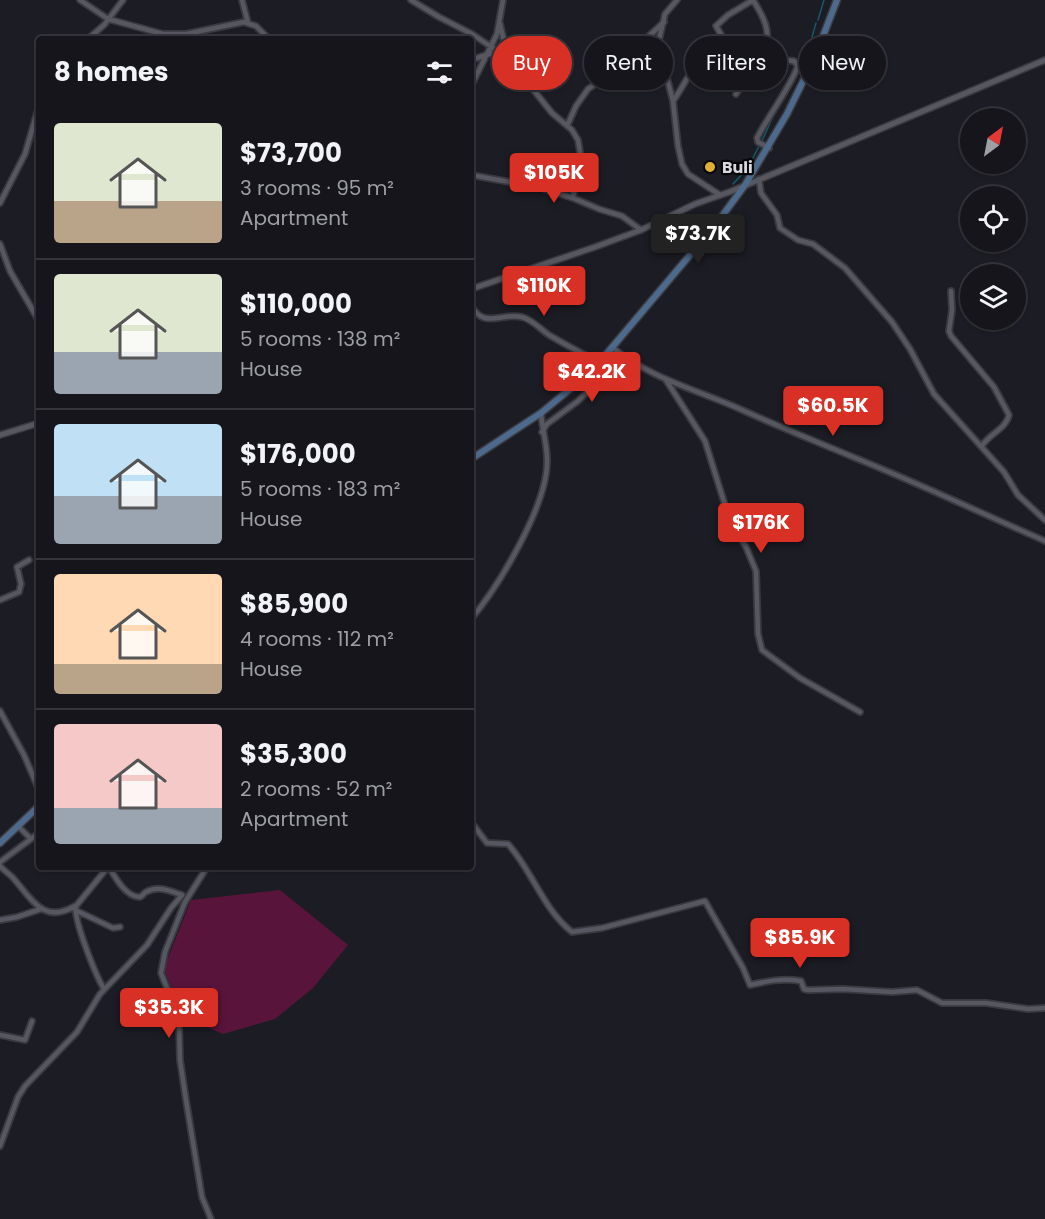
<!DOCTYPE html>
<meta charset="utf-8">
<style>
:root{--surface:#15151b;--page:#1e1e24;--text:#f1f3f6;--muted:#9d9fa3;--line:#34343a;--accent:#d93025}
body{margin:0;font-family:Poppins,sans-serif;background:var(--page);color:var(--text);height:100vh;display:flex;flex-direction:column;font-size:22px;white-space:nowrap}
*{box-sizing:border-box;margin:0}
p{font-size:20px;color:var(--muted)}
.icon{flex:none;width:33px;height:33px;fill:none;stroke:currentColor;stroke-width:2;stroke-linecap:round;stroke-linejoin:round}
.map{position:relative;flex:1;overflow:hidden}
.details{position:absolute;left:36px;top:36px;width:438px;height:834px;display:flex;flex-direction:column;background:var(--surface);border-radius:6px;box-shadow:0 2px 4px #0004,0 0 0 2px var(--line)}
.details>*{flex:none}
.hud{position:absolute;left:492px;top:36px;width:462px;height:54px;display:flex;gap:12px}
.needle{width:39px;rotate:32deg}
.tools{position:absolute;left:960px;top:108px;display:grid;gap:12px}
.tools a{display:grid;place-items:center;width:66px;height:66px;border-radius:50%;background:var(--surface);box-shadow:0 2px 4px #0004,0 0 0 2px var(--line);font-size:30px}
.price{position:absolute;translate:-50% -51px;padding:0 14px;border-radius:6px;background:var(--accent);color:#fff;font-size:20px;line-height:39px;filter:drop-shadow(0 2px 3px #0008)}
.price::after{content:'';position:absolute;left:50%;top:36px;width:18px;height:14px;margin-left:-9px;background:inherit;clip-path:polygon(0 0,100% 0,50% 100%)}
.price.on{background:#222;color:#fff}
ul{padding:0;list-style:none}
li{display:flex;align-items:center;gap:18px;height:150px;padding:0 18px}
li+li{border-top:2px solid var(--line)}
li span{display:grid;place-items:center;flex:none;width:168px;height:120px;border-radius:6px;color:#555}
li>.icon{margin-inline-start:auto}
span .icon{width:72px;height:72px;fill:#fffc;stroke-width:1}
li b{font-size:26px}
h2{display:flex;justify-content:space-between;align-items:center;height:72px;padding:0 18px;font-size:26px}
.pill{padding:0 21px;border-radius:27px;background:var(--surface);box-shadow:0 2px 4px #0004,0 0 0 2px var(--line);font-size:21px;line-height:54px}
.pill.on{background:var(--accent);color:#fff}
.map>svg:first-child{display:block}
.green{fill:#59143c}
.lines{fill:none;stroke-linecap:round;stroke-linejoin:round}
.stream{stroke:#145a6c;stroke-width:1.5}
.minor-casing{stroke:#39393f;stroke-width:8}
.tertiary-casing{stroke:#39393f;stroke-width:8}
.secondary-casing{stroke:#39393f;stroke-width:9}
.minor{stroke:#565760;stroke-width:4.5}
.tertiary{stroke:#565760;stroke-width:5}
.secondary{stroke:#4d698b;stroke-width:6}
.poi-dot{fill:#e0b034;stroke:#07070a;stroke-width:2}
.labels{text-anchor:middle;stroke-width:4.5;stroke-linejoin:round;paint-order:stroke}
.poi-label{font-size:16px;font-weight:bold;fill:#d8d8dd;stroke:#07070a;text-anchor:start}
</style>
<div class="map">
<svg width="1045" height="1219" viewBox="0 0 1045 1219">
<rect width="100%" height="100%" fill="#1c1c24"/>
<path class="green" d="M280 890 348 945 313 988 275 1019 223 1034 181 1016 164 968 191 900Z"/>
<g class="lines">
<path class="stream" d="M818 20 824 0
M812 37 816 23
M797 75 810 42
M762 141 775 112
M749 166 759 146
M733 184 745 171"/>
<defs>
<path id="minor" d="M80 0 108 19 163 34H186L244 22 256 26 269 39
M242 0 248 23
M411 0 439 17 472 34 508 58
M677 0 665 14 658 44 673 101 678 146 682 164 688 174 720 195
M500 24 508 58 552 113 572 130 578 140 580 152 573 198
M381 38V39
M88 39 104 25 123 0
M765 48C770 60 783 60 794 61L798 66C788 91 770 113 757 138L758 142 769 148
M471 60 492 53H499
M471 86 497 34 503 0
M736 94 747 79 753 76C755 61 758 61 764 49 773 33 762 14 753 0
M673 101C679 93 683 85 688 77 698 63 713 53 723 38L716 26 728 15 753 0
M567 126 576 106 588 89 624 64 633 51 664 22
M471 175 538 187 573 198 599 209 622 216 641 230
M759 179 761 193 777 215 780 228 798 240 813 244 845 268 892 322 910 349 934 394 1004 472 1018 495 1045 520
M0 203 25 154 39 106
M0 244 10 271 39 321
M951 291 952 310 949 331 951 336 994 387 1009 415C1006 429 989 434 982 446
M471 305C484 330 501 312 522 317 533 320 540 329 549 335 566 345 583 354 600 363
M613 348C650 378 697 390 740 409 777 426 815 441 853 457 918 483 981 513 1045 541
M666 380 705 441 730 521 746 547 756 571 758 634 762 650 800 678 860 712
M542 432 547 424 578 401 613 367 621 364 633 365
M0 600 19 592 21 584 17 567 29 560
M471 619C499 586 549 503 547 459 547 444 542 429 541 413
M0 711 24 755 39 790
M471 822 487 843 508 844C533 872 543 909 572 932L602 928 705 901 743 968 750 985C768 981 782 978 801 981L804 989 808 990 843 989 892 992 917 990 942 1003H986L1028 1009 1045 1008
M18 826 31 839
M0 862 39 833
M0 866C4 871 10 874 14 879 33 901 44 924 75 906
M109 867C115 877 125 896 139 897 143 897 142 894 146 892 158 885 170 891 182 895
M207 867 185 902 165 952 161 973 177 1013 179 1024 180 1060 186 1100 202 1197 211 1219
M75 910 113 928 120 927
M0 920 17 917 41 909
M104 989C96 976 73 919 76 906L108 867
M0 1035 25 1040 32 1021
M0 1146 18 1097 25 1086 77 1032 100 994 147 945 171 908 182 895"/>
<path id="tertiary" d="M471 289 595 247 641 230 695 204 732 191 1045 60
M0 435 39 423"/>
<path id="secondary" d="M471 459 541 413 593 370 717 223 745 185 787 114 815 57 837 0
M0 843 39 806"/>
</defs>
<use href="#minor" class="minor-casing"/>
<use href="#tertiary" class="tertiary-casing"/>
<use href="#secondary" class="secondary-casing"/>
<use href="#minor" class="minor"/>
<use href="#tertiary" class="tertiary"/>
<use href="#secondary" class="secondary"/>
</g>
<circle class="poi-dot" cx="710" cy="167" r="6"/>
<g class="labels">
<g class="poi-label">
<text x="722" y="173">Buli</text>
</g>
</g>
</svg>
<div class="tools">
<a><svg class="needle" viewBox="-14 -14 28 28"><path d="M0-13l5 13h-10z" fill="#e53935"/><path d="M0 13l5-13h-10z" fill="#9d9fa3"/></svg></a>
<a><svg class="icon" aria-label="locate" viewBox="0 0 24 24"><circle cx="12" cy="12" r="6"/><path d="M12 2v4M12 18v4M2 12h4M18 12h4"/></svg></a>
<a><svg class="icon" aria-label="layers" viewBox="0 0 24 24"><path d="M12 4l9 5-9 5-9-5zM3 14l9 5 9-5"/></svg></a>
</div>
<b class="price" style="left:554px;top:204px">$105K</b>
<b class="price on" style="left:698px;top:265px">$73.7K</b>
<b class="price" style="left:544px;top:317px">$110K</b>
<b class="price" style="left:592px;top:403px">$42.2K</b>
<b class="price" style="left:833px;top:437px">$60.5K</b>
<b class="price" style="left:761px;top:554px">$176K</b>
<b class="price" style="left:800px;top:969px">$85.9K</b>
<b class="price" style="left:169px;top:1039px">$35.3K</b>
<div class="hud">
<a class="pill on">Buy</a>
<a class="pill">Rent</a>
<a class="pill">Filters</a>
<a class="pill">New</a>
</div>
<section class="details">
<h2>8 homes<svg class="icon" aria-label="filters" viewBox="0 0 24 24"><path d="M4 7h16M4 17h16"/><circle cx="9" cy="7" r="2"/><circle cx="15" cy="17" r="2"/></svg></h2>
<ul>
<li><span style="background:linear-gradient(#dfe7d0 65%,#b9a48a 0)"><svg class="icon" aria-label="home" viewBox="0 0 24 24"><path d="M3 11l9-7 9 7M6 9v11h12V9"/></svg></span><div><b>$73,700</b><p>3 rooms · 95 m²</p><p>Apartment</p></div></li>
<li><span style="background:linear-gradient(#dfe7d0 65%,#9aa5b1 0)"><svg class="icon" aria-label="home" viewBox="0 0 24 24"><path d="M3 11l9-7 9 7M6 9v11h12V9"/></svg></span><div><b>$110,000</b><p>5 rooms · 138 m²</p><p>House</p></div></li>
<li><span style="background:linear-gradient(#bfe0f5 60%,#9aa5b1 0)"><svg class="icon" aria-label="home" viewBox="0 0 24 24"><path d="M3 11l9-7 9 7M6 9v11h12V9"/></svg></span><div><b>$176,000</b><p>5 rooms · 183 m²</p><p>House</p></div></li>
<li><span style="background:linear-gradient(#ffd9b3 75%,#b9a48a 0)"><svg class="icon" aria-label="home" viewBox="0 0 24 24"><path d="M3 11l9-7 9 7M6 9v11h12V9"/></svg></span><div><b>$85,900</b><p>4 rooms · 112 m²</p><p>House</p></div></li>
<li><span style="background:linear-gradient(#f6c9c9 70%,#9aa5b1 0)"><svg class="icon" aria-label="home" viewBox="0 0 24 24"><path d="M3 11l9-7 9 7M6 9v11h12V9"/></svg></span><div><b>$35,300</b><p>2 rooms · 52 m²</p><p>Apartment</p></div></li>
</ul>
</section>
</div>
